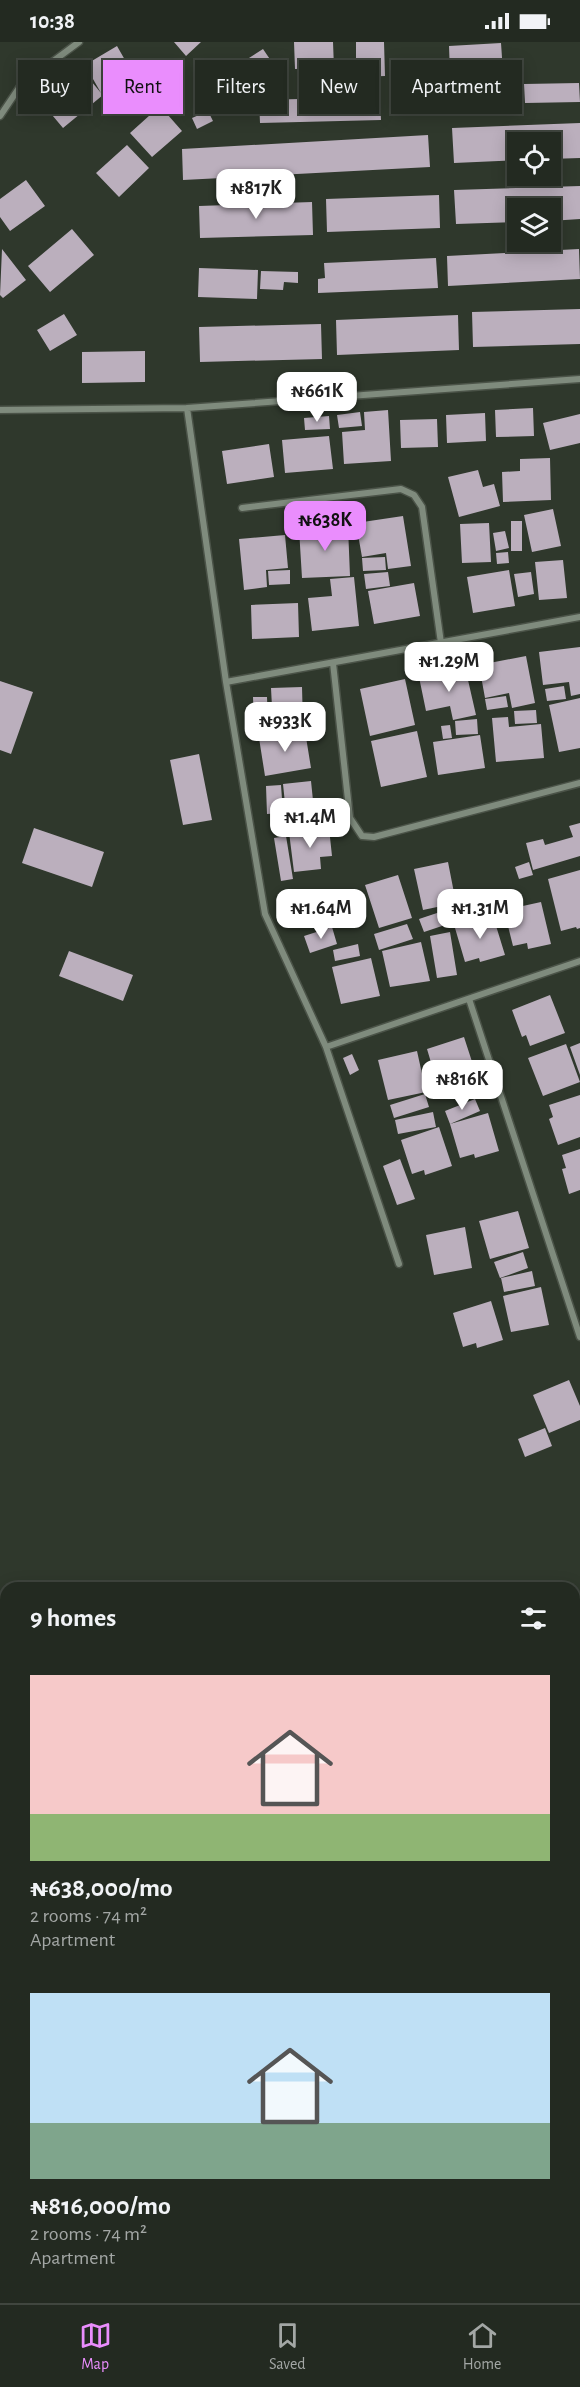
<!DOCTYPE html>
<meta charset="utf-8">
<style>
:root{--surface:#232a21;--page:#2b322a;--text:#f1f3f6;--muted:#a3a7a5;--line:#40463f;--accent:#ea8dfd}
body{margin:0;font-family:"Alegreya Sans",sans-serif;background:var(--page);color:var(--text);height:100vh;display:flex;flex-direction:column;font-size:22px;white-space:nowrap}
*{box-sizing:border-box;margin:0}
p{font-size:20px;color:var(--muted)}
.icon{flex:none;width:33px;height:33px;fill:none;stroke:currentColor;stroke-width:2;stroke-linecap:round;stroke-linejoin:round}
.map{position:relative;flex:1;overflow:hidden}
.sheet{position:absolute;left:0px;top:1540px;width:580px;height:722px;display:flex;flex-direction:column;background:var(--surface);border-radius:18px 18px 0 0;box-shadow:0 3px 15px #0003,0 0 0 2px var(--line)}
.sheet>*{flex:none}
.banner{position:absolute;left:18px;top:18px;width:544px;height:54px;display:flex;gap:12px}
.tools{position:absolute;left:507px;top:90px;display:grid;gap:12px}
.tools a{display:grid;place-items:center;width:54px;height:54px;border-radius:0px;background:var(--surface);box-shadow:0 3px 15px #0003,0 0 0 2px var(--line);font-size:30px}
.price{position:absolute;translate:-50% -51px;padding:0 14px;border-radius:12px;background:#fff;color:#222;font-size:20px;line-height:39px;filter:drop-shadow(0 2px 3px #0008)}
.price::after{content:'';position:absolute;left:50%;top:36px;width:18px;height:14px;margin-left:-9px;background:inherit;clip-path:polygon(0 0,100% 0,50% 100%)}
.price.on{background:var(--accent);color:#111}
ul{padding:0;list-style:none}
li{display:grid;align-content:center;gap:12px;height:318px;padding:0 30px}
li span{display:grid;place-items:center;height:186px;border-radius:0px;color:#555}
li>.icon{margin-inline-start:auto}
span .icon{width:108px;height:108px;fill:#fffc;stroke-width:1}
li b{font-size:26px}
h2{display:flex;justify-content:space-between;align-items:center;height:72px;padding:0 30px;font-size:26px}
.chip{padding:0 21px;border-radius:0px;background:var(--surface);box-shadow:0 3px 15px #0003,0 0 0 2px var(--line);font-size:21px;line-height:54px}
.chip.on{background:var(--accent);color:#111}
.status{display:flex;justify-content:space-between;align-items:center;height:42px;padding:0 30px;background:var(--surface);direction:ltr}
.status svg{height:16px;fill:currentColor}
.tabs{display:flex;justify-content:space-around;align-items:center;height:84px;border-top:2px solid var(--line);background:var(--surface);font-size:16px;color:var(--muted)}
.tabs a{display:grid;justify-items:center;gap:3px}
.tabs .on{color:var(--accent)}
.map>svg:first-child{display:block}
.building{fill:#bbafbd}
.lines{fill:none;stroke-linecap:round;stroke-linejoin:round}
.minor-casing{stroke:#4b5348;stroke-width:9}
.minor{stroke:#7f8b7d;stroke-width:6}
</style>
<div class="status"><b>10:38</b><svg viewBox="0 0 49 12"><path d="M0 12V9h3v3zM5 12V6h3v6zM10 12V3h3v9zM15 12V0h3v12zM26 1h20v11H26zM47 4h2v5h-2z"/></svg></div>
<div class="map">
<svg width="580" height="2261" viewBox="0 0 580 2261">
<rect width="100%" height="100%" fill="#2f382c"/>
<path class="building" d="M174 0H201L186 14Z
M294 0H333L334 26 295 27Z
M356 0H384L385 34 356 35Z
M501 1 503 30 450 33 449 4Z
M117 4 133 32 101 51 103 53 63 86 42 61 82 28 101 51 85 23Z
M263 7 280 32 241 58 224 32Z
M579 41 580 60 525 61 524 42Z
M511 44 512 59 446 61 445 47Z
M392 47 440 48 439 65 391 63Z
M380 55 381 78 260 81 259 58Z
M160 64 182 89 152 115 130 91Z
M208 69 213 79 197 87 192 76Z
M580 81V116L550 117V100H518V118L454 121 452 86Z
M428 93 430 125 183 138 182 107Z
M127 103 149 126 119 155 96 131Z
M26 138 45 164 10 189 0 175V157Z
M580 144V177L550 179V166H518V180L456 182 454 148Z
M439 153 440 186 327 190 326 157Z
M312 160 313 193 200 196 199 164Z
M72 187 94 213 50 250 28 224Z
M2 207 26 238 3 256 0 253Z
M579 207 580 237 448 244 447 214Z
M436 216 438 246 318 251V237L325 236 324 221Z
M199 226 258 228 257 257 198 255Z
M261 229 298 230V241L284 240 283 248 260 247Z
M580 267V302L473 305 472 270Z
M64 272 77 293 50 309 37 288Z
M458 273 459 308 337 313 336 278Z
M321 282 322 317 200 320 199 285Z
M145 309V340L82 341V310Z
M533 366 534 394 496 395 495 368Z
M388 368 391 419 344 422 342 390 365 388 364 370Z
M360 370 362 384 339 386 337 373Z
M485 371 486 399 447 401 446 373Z
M580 372V401L550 408 543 381Z
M329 374 330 387 305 388 304 376Z
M437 377 438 405 401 406 400 378Z
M329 394 333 427 285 431 282 398Z
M269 402 274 435 227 442 222 409Z
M550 416 551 458 503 460 502 430 520 429V417Z
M478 428 483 445 494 442 500 464 459 475 448 435Z
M553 467 561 504 532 510 524 473Z
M403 474 411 524 388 527 386 511 362 515 356 481Z
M511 479H522V509H511Z
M489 481 491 520 462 521 460 482Z
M348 485 350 534 302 536 299 487Z
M505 489 509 506 496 509 493 491Z
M285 493 288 526 266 528 267 545 244 548 239 497Z
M508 510 509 521 497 522 496 511Z
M385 515 386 528 363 529 362 516Z
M563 518 567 556 539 558 535 520Z
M290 528V542L269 543 268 529Z
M509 528 515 564 473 571 467 535Z
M388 530 390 544 366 547 364 532Z
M531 530 534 552 518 555 514 532Z
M354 535 359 584 312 589 308 556 332 554 330 537Z
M414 541 420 574 374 582 368 549Z
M298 561 299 595 252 597 251 563Z
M580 605V652L571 654 569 640 543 643 539 610Z
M526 614 535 661 512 666 509 651 485 656 479 623Z
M465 625 476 673 453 678 450 664 426 669 419 635Z
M405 637 415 683 370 694 360 647Z
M0 639 33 650 11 712 0 708Z
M564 644 566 657 547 659 545 647Z
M302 645 303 683 273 684 271 646Z
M506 654 508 665 487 668 485 657Z
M253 655H267L268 681 254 682Z
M580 656V706L559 710 549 663Z
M536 668 537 681 515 682 514 669Z
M508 675 509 685 541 682 544 716 496 720 492 676Z
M477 677 478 692 456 693 455 679Z
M450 683 452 696 443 697 441 684Z
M305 689 311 726 265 734 259 696Z
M417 689 427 735 381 745 371 699Z
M480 693 485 726 438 733 433 700Z
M199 712 212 778 183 783 170 718Z
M311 739 315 778 287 781 283 742Z
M281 743 283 771 267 772 266 744Z
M580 781V814L533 828 526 801 543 797 545 803 573 795 569 784Z
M34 786 104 810 92 845 22 821Z
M329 786 332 814 320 815 321 827 294 830 289 790Z
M286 794 293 837 281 839 274 796Z
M448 820 456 861 423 868 414 827Z
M529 820 533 833 519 837 515 825Z
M580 828V886L577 887 576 885 561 889 548 837Z
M398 833 412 876 379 886 365 843Z
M314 847 354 849 353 876 313 874Z
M481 858 486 873 456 884 451 869Z
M541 860 551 902 528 907 527 901 513 904 504 868Z
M440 870 445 883 424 890 419 877Z
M493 874 505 913 480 920 479 916 465 920 455 886Z
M407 882 413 897 379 908 374 892Z
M332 885 337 902 310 911 304 894Z
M450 890 457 933 437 936 430 894Z
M421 900 430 939 390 945 382 909Z
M358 902 360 914 335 919 333 908Z
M69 909 133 933 123 959 59 934Z
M371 916 380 954 341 962 332 925Z
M550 953 565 991 530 1004 526 993 522 995 512 968Z
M464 995 476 1032 438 1044 427 1007Z
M580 1001V1033L570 1005Z
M566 1002 580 1040 543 1054 528 1016Z
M417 1009 426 1050 388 1058 378 1018Z
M352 1012 359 1028 350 1033 343 1016Z
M425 1052 429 1065 394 1076 390 1063Z
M580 1053V1095L558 1103 549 1077 553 1075 549 1063Z
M475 1057 480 1069 450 1082 445 1069Z
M433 1070 436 1085 398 1092 395 1078Z
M488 1071 499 1109 475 1116 474 1112 460 1116 450 1082Z
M439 1085 452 1124 425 1133 424 1128 412 1132 401 1098Z
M580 1107V1148L569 1152 562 1127 566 1126 562 1113Z
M400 1117 415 1157 397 1163 383 1124Z
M518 1169 529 1206 490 1217 479 1179Z
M465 1185 472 1226 434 1233 426 1193Z
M523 1210 528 1226 500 1236 494 1220Z
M532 1229 535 1244 504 1250 501 1236Z
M541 1245 549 1283 511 1290 503 1254Z
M491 1259 503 1298 477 1306 476 1301 463 1305 453 1271Z
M569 1338 580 1364V1378L549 1391 533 1353Z
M545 1386 552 1404 525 1415 518 1397Z
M574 1587 580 1592V1646L574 1641Z
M574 1779 580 1783V1793L574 1802Z
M574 1885 580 1890V1937L577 1940 574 1938Z
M580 2122V2164L574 2166V2124Z
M580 2171V2182L574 2183V2172Z"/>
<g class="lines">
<defs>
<path id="minor" d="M0 74 21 43 79 0
M187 366 226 640 265 872 326 1005 399 1222
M0 368 187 366 580 337
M242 466 401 447 414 453 422 465 441 601
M333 621 350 776 362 794 374 795 580 741
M226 640 580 575
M469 957 580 1295
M326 1005 580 919
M574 1693 580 1685
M574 1864 580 1868
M574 2015 580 2006
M574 2087 580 2088"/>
</defs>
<use href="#minor" class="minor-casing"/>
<use href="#minor" class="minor"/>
</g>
</svg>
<div class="tools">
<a><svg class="icon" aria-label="locate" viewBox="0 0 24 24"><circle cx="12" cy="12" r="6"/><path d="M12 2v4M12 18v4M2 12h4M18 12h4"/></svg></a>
<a><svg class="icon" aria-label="layers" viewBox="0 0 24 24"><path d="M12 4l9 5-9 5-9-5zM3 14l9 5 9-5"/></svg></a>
</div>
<b class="price" style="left:256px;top:178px">₦817K</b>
<b class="price" style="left:317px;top:381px">₦661K</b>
<b class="price on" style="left:325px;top:510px">₦638K</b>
<b class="price" style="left:449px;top:651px">₦1.29M</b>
<b class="price" style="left:285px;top:711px">₦933K</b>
<b class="price" style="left:310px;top:807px">₦1.4M</b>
<b class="price" style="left:321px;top:898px">₦1.64M</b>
<b class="price" style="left:480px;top:898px">₦1.31M</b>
<b class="price" style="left:462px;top:1069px">₦816K</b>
<div class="banner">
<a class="chip">Buy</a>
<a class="chip on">Rent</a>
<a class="chip">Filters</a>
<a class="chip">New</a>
<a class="chip">Apartment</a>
</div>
<section class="sheet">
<h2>9 homes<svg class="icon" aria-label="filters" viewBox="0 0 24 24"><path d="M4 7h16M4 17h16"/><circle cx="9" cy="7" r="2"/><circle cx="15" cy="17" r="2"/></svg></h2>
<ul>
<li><span style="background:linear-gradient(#f6c9c9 75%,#8fb573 0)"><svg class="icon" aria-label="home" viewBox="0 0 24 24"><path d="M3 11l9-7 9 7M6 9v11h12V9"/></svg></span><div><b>₦638,000/mo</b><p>2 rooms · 74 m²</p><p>Apartment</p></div></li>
<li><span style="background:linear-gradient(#bfe0f5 70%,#7fa58c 0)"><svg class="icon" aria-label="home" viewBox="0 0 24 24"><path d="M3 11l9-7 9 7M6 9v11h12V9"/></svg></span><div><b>₦816,000/mo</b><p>2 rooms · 74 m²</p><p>Apartment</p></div></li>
</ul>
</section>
</div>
<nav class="tabs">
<a class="on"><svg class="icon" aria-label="map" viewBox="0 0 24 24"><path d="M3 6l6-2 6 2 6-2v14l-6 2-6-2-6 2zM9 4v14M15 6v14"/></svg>Map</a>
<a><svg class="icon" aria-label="saved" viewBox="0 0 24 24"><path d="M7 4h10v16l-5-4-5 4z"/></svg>Saved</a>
<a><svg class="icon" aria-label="home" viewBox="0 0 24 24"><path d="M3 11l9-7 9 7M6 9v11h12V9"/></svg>Home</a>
</nav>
